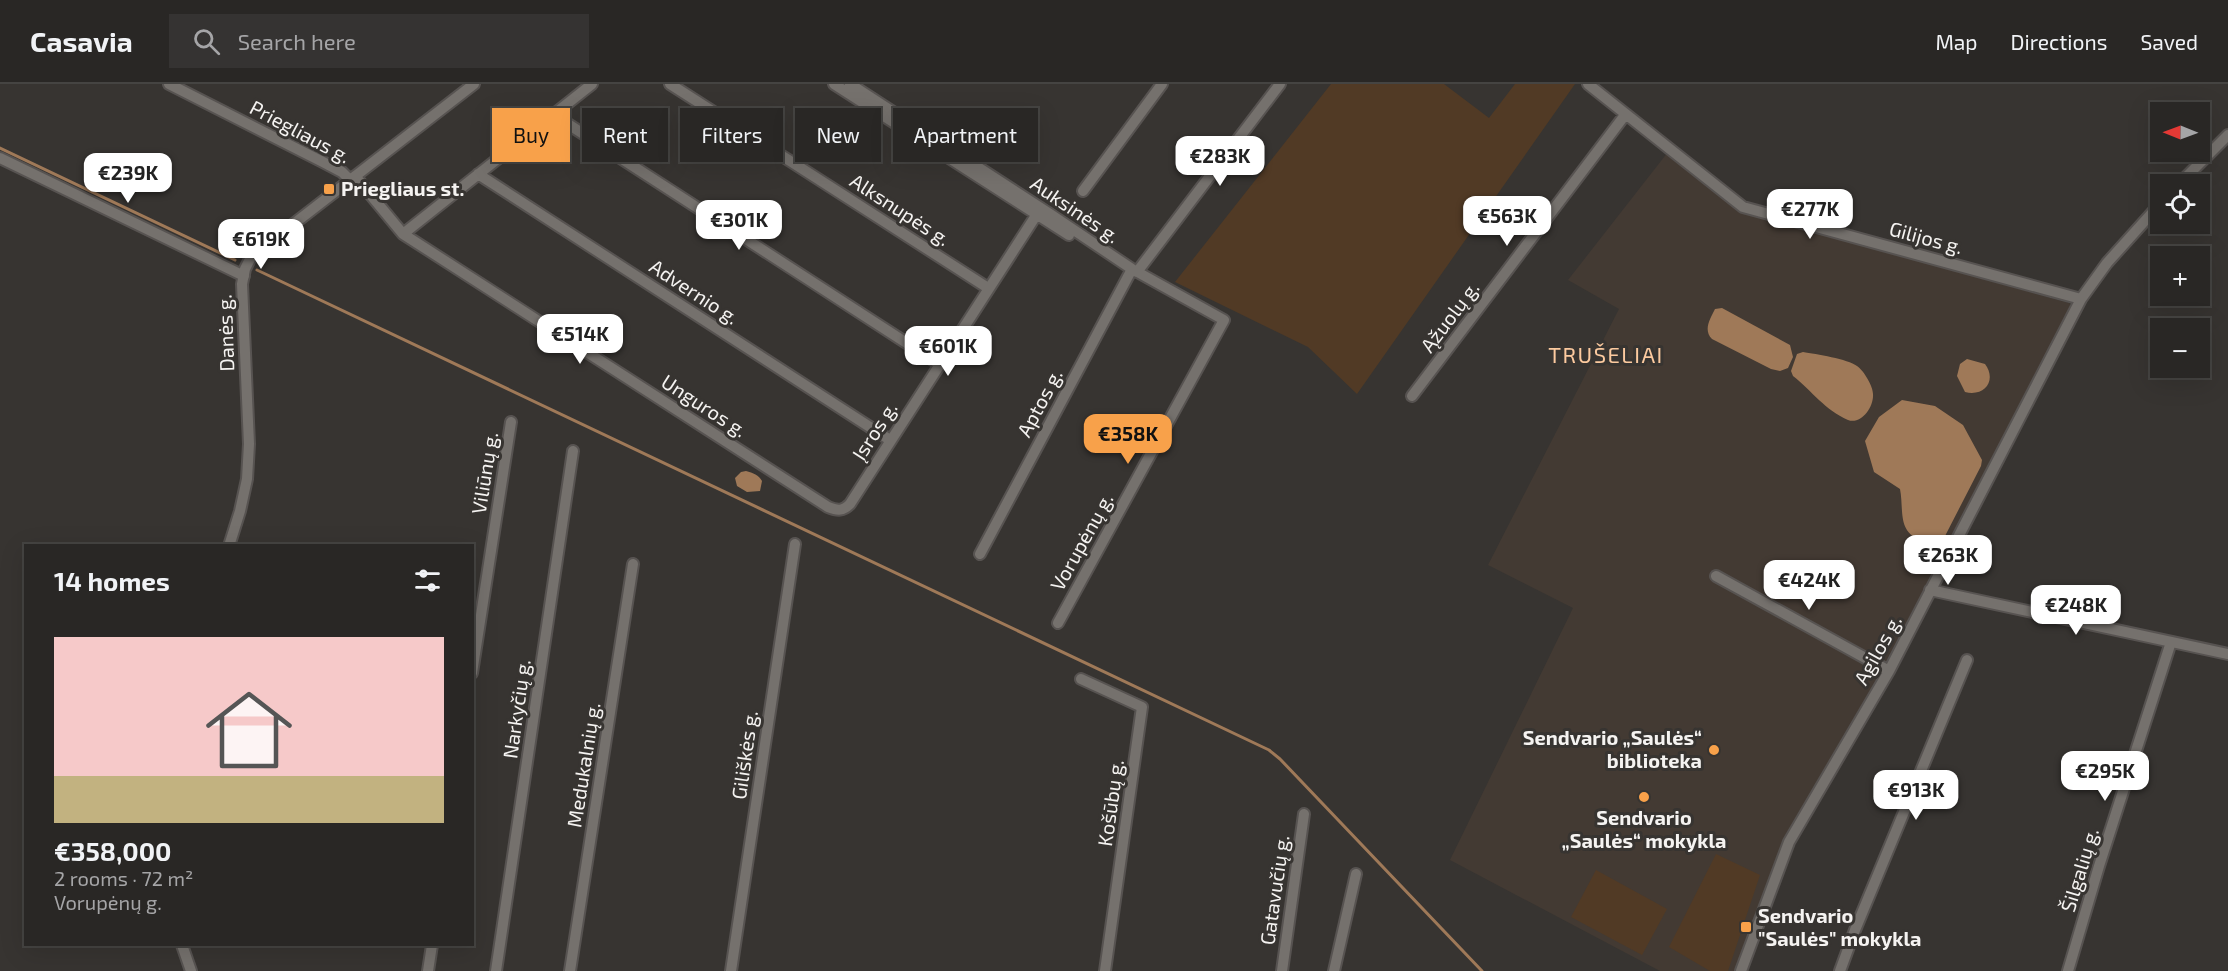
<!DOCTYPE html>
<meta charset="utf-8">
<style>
:root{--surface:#292725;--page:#353332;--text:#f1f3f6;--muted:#a5a5a7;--line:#454442;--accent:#f8a14a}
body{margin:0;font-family:"Exo 2",sans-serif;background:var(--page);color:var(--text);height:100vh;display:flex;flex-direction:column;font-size:22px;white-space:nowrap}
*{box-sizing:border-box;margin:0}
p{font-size:20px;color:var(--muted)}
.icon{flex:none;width:33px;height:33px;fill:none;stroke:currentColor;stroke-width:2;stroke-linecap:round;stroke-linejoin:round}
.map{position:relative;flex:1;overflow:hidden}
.sheet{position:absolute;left:24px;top:460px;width:450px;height:402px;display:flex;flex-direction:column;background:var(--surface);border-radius:0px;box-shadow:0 6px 24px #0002,0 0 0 2px var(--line)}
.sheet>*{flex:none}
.top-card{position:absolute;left:492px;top:24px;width:570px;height:54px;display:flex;gap:12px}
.needle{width:39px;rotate:271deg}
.controls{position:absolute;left:2150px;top:18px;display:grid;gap:12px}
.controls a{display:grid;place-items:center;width:60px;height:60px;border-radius:0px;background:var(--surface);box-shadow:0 6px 24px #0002,0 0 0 2px var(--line);font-size:30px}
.price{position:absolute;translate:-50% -51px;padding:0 14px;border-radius:12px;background:#fff;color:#222;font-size:20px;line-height:39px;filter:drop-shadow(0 2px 3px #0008)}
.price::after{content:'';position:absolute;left:50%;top:36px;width:18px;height:14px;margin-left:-9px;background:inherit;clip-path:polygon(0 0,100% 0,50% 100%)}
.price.active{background:var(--accent);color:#111}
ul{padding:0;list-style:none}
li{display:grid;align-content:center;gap:12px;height:318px;padding:0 30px}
li span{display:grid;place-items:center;height:186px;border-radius:0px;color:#555}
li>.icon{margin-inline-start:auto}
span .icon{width:108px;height:108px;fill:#fffc;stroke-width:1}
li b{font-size:26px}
h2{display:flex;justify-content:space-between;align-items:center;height:72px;padding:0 30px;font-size:26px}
.chip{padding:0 21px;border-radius:0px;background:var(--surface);box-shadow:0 6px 24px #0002,0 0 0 2px var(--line);font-size:21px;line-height:54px}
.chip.active{background:var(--accent);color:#111}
header{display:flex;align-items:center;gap:36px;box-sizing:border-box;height:84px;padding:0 30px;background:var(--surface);border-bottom:2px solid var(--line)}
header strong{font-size:28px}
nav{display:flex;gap:33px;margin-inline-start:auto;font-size:21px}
.search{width:420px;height:54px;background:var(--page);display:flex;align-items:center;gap:15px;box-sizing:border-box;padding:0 21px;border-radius:0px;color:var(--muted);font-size:22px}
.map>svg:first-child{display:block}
.built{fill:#433a33}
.green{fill:#513a25}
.water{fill:#9f7958}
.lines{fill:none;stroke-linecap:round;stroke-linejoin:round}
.stream{stroke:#9f7958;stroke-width:3}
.street-casing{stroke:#575351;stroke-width:14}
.street{stroke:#75716d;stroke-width:10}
.poi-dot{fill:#f8a14a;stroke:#373431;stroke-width:2}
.labels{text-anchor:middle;stroke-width:6;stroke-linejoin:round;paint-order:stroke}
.street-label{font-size:20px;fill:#f5f3f1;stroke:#373431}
.poi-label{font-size:20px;font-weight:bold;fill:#f5f3f1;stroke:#373431;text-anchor:start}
.quarter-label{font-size:22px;letter-spacing:1.5px;fill:#fcca9f;stroke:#373431}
</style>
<header>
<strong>Casavia</strong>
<div class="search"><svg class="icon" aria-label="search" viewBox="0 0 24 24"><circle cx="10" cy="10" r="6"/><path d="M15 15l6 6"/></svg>Search here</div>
<nav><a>Map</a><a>Directions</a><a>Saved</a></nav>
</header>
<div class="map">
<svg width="2228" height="887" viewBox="0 0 2228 887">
<rect width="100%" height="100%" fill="#373431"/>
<path class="built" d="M1668 68 1748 129 2069 219 2071 222 2070 228 1877 595 1789 747 1774 781 1736 887H1660L1450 776 1573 524 1488 481 1619 225 1568 196Z"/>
<path class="green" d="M1331 0H1444L1489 34 1515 0H1575L1357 310 1308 263 1175 198Z
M1716 770 1760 791 1728 887H1710L1669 863Z
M1596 786 1667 825 1642 871 1571 833Z"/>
<path class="water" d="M1722 224 1790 261 1793 273 1788 284 1780 287 1771 285 1712 255C1703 246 1710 235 1715 225Z
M1803 268C1816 270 1848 275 1857 282 1864 287 1873 302 1873 310 1874 323 1861 341 1848 336 1825 326 1812 307 1793 292L1791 287 1797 270Z
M1967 275 1985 280C1997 296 1985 313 1965 308L1957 292 1960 280Z
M1902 316 1935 322 1963 341 1982 376 1981 382 1944 454C1936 458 1928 460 1920 456 1897 447 1904 425 1900 405L1874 388 1865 357 1879 333Z
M746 387C753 389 759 391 762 397L760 407 747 408 737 402 735 394 741 388Z"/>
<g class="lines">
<path class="stream" d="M0 64 235 176
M257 186 1269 666 1280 675 1482 887"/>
<defs>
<path id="street" d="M169 0 321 77 342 88 350 96
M670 0 988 204
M834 0 1069 151
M850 0 1050 130 1132 185 1224 236 1058 539
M1588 0 1743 123 2081 215
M554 31 939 280
M0 74 244 192
M478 90 890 356
M355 92 403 150 828 423C838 427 843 427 850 420L1037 130
M2179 100 2228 51
M1083 107 1162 0
M403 150 592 0
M1137 188 1280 0
M1412 312 1625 31
M229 462 240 427 247 395 249 360 242 200 245 185 251 173 474 0
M980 470 1132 185
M1716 492 1889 587
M1930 506 2228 570
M472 589 511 338
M1081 595 1142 623 1105 887
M182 861 191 887
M428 887 432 861
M496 887 573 367
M570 887 633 480
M731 887 795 460
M1282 887 1304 730
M1334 887 1356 790
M1741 887 1789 758 1889 587 2081 215 2107 179 2160 120
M1840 887 1855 846 1967 576
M2068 887 2099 782 2171 558"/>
</defs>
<use href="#street" class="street-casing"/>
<use href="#street" class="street"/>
</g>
<g class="poi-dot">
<rect x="323" y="99" width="12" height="12" rx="3"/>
<circle cx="1714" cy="666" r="6"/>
<circle cx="1644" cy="713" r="6"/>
<rect x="1740" y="837" width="12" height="12" rx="3"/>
</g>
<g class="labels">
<g class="street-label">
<text transform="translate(300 48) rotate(28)" y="7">Priegliaus g.</text>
<text transform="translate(900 126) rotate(33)" y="7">Alksnupės g.</text>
<text transform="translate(1075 126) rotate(34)" y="7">Auksinės g.</text>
<text transform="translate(1926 154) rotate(15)" y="7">Gilijos g.</text>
<text transform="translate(694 208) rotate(33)" y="7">Advernio g.</text>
<text transform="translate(1450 233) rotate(-53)" y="7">Ąžuolų g.</text>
<text transform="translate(226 249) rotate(-92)" y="7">Danės g.</text>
<text transform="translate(1040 319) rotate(-62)" y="7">Aptos g.</text>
<text transform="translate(704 322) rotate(33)" y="7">Unguros g.</text>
<text transform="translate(875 347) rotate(-57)" y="7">Įsros g.</text>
<text transform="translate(485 389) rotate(-81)" y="7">Viliūnų g.</text>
<text transform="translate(1082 458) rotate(-61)" y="7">Vorupėnų g.</text>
<text transform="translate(1878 566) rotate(-61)" y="7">Agilos g.</text>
<text transform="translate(517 625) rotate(-82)" y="7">Narkyčių g.</text>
<text transform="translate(745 671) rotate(-82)" y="7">Giliškės g.</text>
<text transform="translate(584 681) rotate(-81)" y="7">Medukalnių g.</text>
<text transform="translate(1111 719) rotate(-82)" y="7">Košūbų g.</text>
<text transform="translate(2080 786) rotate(-73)" y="7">Šilgalių g.</text>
<text transform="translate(1275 806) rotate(-82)" y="7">Gatavučių g.</text>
</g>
<g class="poi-label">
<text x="341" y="112">Priegliaus st.</text>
<text x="1702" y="661" text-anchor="end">Sendvario „Saulės“<tspan x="1702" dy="23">biblioteka</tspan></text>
<text x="1644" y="741" text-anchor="middle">Sendvario<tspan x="1644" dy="23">„Saulės“ mokykla</tspan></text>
<text x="1758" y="839">Sendvario<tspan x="1758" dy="23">"Saulės" mokykla</tspan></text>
</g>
<g class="quarter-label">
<text x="1606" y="279">TRUŠELIAI</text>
</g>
</g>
</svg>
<div class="controls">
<a><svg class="needle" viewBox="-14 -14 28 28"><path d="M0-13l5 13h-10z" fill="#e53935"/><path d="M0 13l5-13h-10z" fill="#a5a5a7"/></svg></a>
<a><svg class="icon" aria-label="locate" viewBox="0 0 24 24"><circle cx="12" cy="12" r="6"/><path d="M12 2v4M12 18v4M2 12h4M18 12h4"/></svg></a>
<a>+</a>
<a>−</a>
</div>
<b class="price" style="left:1220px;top:103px">€283K</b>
<b class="price" style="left:128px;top:120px">€239K</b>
<b class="price" style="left:1810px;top:156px">€277K</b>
<b class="price" style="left:1507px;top:163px">€563K</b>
<b class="price" style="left:739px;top:167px">€301K</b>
<b class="price" style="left:261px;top:186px">€619K</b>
<b class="price" style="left:580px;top:281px">€514K</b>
<b class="price" style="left:948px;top:293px">€601K</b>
<b class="price active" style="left:1128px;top:381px">€358K</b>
<b class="price" style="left:1948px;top:502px">€263K</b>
<b class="price" style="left:1809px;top:527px">€424K</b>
<b class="price" style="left:2076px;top:552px">€248K</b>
<b class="price" style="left:2105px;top:718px">€295K</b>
<b class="price" style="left:1916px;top:737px">€913K</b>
<div class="top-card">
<a class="chip active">Buy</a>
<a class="chip">Rent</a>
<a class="chip">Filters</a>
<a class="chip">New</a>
<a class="chip">Apartment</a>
</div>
<section class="sheet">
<h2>14 homes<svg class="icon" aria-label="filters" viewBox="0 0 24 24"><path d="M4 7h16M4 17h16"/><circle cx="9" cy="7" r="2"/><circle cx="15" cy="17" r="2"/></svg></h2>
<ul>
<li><span style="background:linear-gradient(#f6c9c9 75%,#c2b280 0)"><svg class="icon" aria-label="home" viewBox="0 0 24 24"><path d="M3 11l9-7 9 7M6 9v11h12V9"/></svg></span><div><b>€358,000</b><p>2 rooms · 72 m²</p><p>Vorupėnų g.</p></div></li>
</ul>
</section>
</div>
